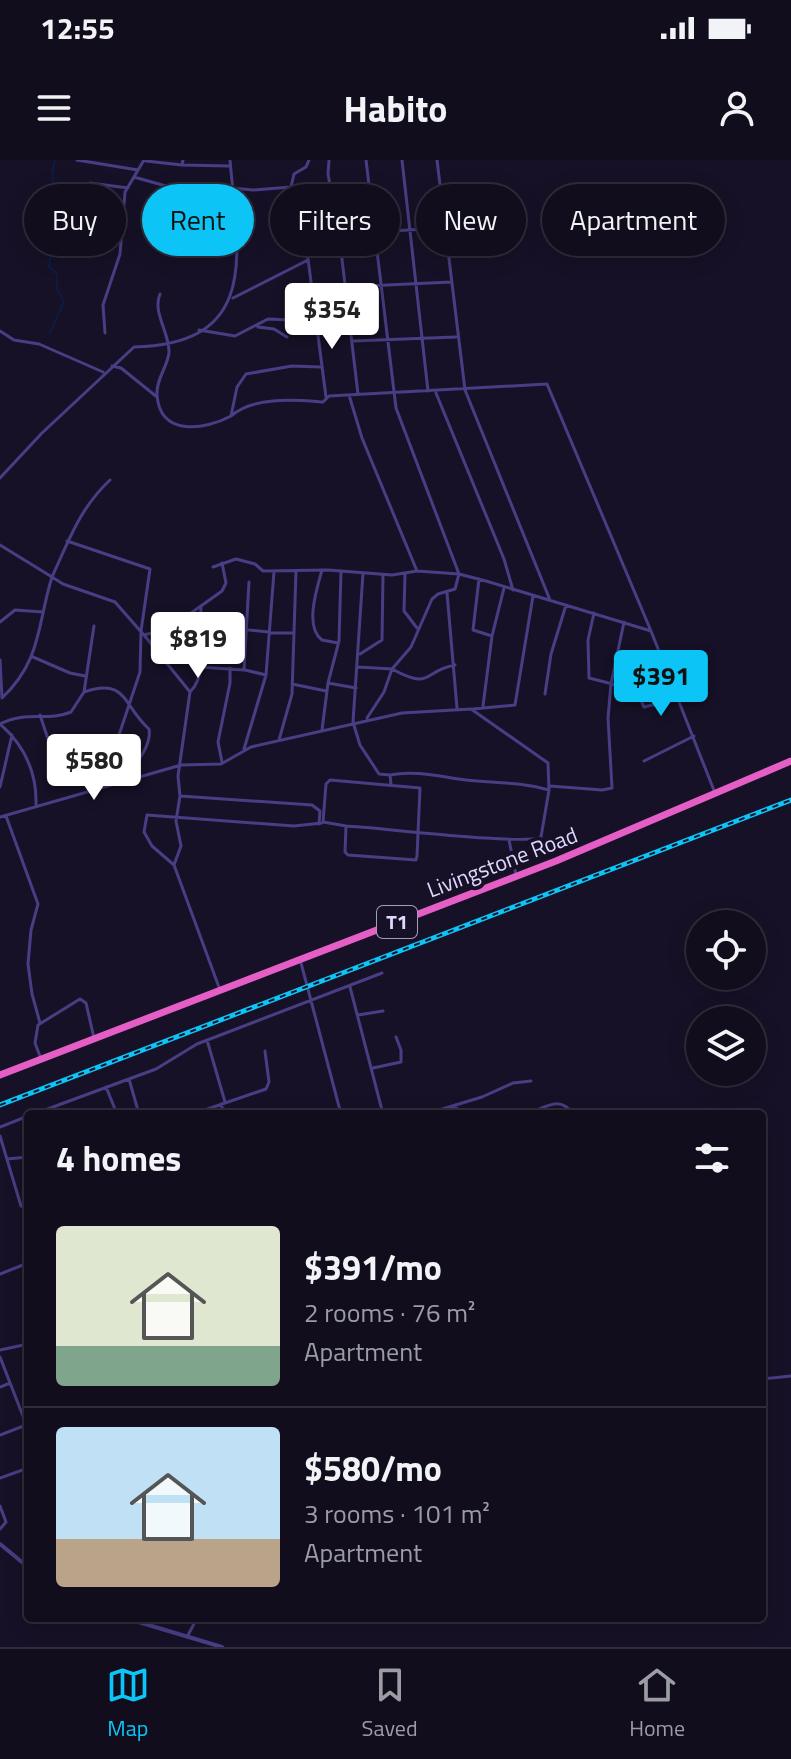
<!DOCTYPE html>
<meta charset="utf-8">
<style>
:root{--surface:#110d1d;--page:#1a1626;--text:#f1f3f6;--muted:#9c9ca4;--line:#302d3b;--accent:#0cc4f5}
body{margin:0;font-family:"Titillium Web",sans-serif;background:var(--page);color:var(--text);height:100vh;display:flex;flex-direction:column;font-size:30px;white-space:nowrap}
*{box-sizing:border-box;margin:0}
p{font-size:26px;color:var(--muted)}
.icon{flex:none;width:44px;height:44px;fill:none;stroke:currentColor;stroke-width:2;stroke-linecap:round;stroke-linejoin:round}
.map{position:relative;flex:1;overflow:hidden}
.drawer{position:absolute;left:24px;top:950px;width:742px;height:512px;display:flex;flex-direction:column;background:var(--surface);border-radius:8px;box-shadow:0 4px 20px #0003,0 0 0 2px var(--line)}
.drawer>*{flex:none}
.top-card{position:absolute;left:24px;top:24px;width:744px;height:72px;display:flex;gap:16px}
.fabs{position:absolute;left:686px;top:750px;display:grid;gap:16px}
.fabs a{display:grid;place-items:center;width:80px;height:80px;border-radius:50%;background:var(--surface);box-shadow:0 4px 20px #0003,0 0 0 2px var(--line);font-size:40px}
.price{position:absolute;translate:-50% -68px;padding:0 18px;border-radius:8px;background:#fff;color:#222;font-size:26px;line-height:52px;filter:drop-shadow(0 2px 4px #0008)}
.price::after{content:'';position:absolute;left:50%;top:48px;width:24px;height:18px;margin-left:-12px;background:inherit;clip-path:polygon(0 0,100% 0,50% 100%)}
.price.current{background:var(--accent);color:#111}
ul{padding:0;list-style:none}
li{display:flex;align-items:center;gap:24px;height:200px;padding:0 32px}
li+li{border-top:2px solid var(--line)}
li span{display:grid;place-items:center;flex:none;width:224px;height:160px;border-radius:8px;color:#555}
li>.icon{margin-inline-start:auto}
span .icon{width:96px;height:96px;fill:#fffc;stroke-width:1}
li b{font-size:34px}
h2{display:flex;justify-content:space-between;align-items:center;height:96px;padding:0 32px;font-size:34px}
.chip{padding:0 28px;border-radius:36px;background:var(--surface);box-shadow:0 4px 20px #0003,0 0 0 2px var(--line);font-size:28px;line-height:72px}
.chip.current{background:var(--accent);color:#111}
.status{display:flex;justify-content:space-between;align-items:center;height:56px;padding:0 40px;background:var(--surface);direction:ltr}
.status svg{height:22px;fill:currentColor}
header{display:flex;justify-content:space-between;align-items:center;height:104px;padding:0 32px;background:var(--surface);font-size:36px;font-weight:700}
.dock{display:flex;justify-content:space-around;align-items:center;height:112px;border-top:2px solid var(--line);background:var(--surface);font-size:22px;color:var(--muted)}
.dock a{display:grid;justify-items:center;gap:4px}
.dock .current{color:var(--accent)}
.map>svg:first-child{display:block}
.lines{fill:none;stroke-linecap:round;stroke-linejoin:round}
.stream{stroke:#0d1b44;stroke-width:2}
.minor{stroke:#483e84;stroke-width:3}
.tertiary{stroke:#483e84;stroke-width:4}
.trunk{stroke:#e45ec6;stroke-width:7}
.rail-casing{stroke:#0cc4f5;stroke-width:5}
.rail{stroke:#171127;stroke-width:2;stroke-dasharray:6;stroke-linecap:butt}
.labels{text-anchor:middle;stroke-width:8;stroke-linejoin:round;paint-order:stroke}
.shield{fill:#171127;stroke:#a49cbd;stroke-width:2}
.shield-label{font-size:20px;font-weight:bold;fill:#e0d8fd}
.street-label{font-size:22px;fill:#e0d8fd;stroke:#171127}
</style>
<div class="status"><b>12:55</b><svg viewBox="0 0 49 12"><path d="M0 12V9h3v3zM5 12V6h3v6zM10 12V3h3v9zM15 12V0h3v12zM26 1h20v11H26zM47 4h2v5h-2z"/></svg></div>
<header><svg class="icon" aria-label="menu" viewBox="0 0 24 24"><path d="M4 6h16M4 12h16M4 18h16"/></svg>Habito<svg class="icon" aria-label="person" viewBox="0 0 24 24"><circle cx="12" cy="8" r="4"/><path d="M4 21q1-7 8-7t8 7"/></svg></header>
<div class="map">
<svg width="791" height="1487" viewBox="0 0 791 1487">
<rect width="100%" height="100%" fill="#171127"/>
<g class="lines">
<path class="stream" d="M50 173 64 141 57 129V114L49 106 56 41 52 14 55 0"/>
<path class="minor" d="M77 0 138 10
M183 0 182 5 229 6
M309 0 306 7 294 14 291 27 301 45 326 237
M329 0 328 14 339 74 358 234
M366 0 396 248 459 414 455 429 438 434 432 439 411 487 392 509C433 531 422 511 455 505
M402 0 428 231
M437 0 465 230 550 440
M146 1 182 5
M134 17 233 45
M90 23 128 28
M232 28 253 30 291 27
M81 49 123 51
M339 74 443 68
M345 127 451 122
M160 134C152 153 170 173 169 193 167 208 156 219 157 235 160 277 205 270 231 256L237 227 246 214 292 206 320 207
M233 138 308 100
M258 167 274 169 287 177
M199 170 235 176 268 159 289 160 314 153
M0 171 14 180 39 184 103 212
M105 173 103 145 120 94 125 32 144 0
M352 181 456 177
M112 206 121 208 157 237
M436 233 504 399 513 430
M231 256C254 236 295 240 323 242L329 236 547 224 651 471
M0 318 42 273 134 187C261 184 238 93 230 0
M67 381 150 409 141 471
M0 385 52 417C69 380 80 348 110 320
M213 407 236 399 255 404 263 411 328 410 392 415 417 411 362 278 349 235
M322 410C317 428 304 467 322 480L338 483
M417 411 459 414 486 421 651 471 715 633
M363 413 353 562 360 585 379 614 390 615 391 624
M405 414 404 451 417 468
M479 419 473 470 492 476
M447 433 457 548
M594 453 588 480 589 518 636 530 644 547 680 538
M0 462 15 450 43 452
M170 468H200
M249 470 269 472
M270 473H293
M360 494 382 480 383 415
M33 497 70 513 85 516
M0 500 2 538C42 500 37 465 52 417L63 424 115 442 143 474
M200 507 244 510 249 422
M358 507 392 509 384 532 367 558
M266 515 274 412
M328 523 356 528
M292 524 326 531
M84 532C127 517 123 546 149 569 152 587 134 604 126 620
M190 532C210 512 198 473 201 448
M545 534 551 494 566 445
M483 546 492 476 504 428
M473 549 515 545 533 436
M40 555 53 594
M322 570 328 523 339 481 341 411
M279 580 292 534 296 411
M244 589 266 515 245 510
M644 601 694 576
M222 602 218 582 230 523V508
M102 626 140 512 141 472
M550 626 602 630 612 628 608 558 611 524 624 462
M0 627 12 575
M180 636 312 645 320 651 319 664
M36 645C37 612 25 586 0 564 27 550 47 562 71 552L84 532 94 466
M6 656 38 744 31 770 28 804 32 834 40 863
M0 657 181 605 221 604 251 587 402 553 471 549 548 603 549 630
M346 666 323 662 326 624 330 620 420 628 417 696 416 700 348 695 345 692 346 666C375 667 527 686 541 677L549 630C521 622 495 623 466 620 441 617 415 610 390 615
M509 680 516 715
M174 705 181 686 176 661 180 636 178 616 190 532 144 475 170 468 222 431 226 423 222 403
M300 799 341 954
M350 827 383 954
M220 830 174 705 152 686 144 672 147 655 294 666 322 663
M358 855 383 851
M207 880 225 942
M41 899 35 883 38 865 80 839 86 843 94 878
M373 908 401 902V890L396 877
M129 919 139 954
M106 927 117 954
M221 944 224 954
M455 945 460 954
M34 954 156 909 197 884 382 813
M193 954 266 929 269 922 265 891
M426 954 482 937 513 923 531 921
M528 954C546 947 560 935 573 954
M0 967 28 956
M0 976 21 1046 28 1048
M7 999 28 997
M0 1114 28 1103
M0 1190 28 1184
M0 1197 28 1269
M762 1219 791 1216
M0 1227 10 1223
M0 1275 26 1265
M0 1318 28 1308
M0 1346 6 1362 0 1369
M187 1477 197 1458"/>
<path class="tertiary" d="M0 1384 28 1407
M125 1458 222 1487"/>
<path class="trunk" d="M0 915 556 701 791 601"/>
<defs>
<path id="rail" d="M0 945 791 640"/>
</defs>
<use href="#rail" class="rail-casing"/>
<use href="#rail" class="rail"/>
</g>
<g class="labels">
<rect class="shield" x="377" y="746" width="40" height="32" rx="6"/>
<g class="shield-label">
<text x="397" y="769">T1</text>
</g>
<g class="street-label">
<text transform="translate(502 702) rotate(-21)" y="8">Livingstone Road</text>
</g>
</g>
</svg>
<div class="fabs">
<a><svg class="icon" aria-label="locate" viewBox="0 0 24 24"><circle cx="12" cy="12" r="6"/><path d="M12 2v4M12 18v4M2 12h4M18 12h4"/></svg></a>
<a><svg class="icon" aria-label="layers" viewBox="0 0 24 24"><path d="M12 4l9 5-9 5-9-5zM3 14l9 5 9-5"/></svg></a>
</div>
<b class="price" style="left:332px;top:191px">$354</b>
<b class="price" style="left:198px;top:520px">$819</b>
<b class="price current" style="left:661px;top:558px">$391</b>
<b class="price" style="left:94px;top:642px">$580</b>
<div class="top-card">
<a class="chip">Buy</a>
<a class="chip current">Rent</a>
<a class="chip">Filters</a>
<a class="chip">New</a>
<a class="chip">Apartment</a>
</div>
<section class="drawer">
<h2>4 homes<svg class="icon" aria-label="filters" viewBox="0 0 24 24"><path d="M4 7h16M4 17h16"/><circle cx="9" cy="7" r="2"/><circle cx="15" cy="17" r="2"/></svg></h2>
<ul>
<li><span style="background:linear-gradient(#dfe7d0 75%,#7fa58c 0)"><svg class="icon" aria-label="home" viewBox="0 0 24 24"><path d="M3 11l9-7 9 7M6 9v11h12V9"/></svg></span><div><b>$391/mo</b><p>2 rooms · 76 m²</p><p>Apartment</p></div></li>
<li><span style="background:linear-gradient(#bfe0f5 70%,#b9a48a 0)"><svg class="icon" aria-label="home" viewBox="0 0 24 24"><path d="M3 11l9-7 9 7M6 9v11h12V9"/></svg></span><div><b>$580/mo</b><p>3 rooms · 101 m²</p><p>Apartment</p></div></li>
</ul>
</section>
</div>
<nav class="dock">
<a class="current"><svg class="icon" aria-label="map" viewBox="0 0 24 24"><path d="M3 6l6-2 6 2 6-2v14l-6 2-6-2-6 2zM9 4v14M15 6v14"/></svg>Map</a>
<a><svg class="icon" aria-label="saved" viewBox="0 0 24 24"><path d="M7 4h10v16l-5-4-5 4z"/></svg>Saved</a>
<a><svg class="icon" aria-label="home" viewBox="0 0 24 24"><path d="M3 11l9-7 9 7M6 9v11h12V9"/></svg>Home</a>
</nav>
